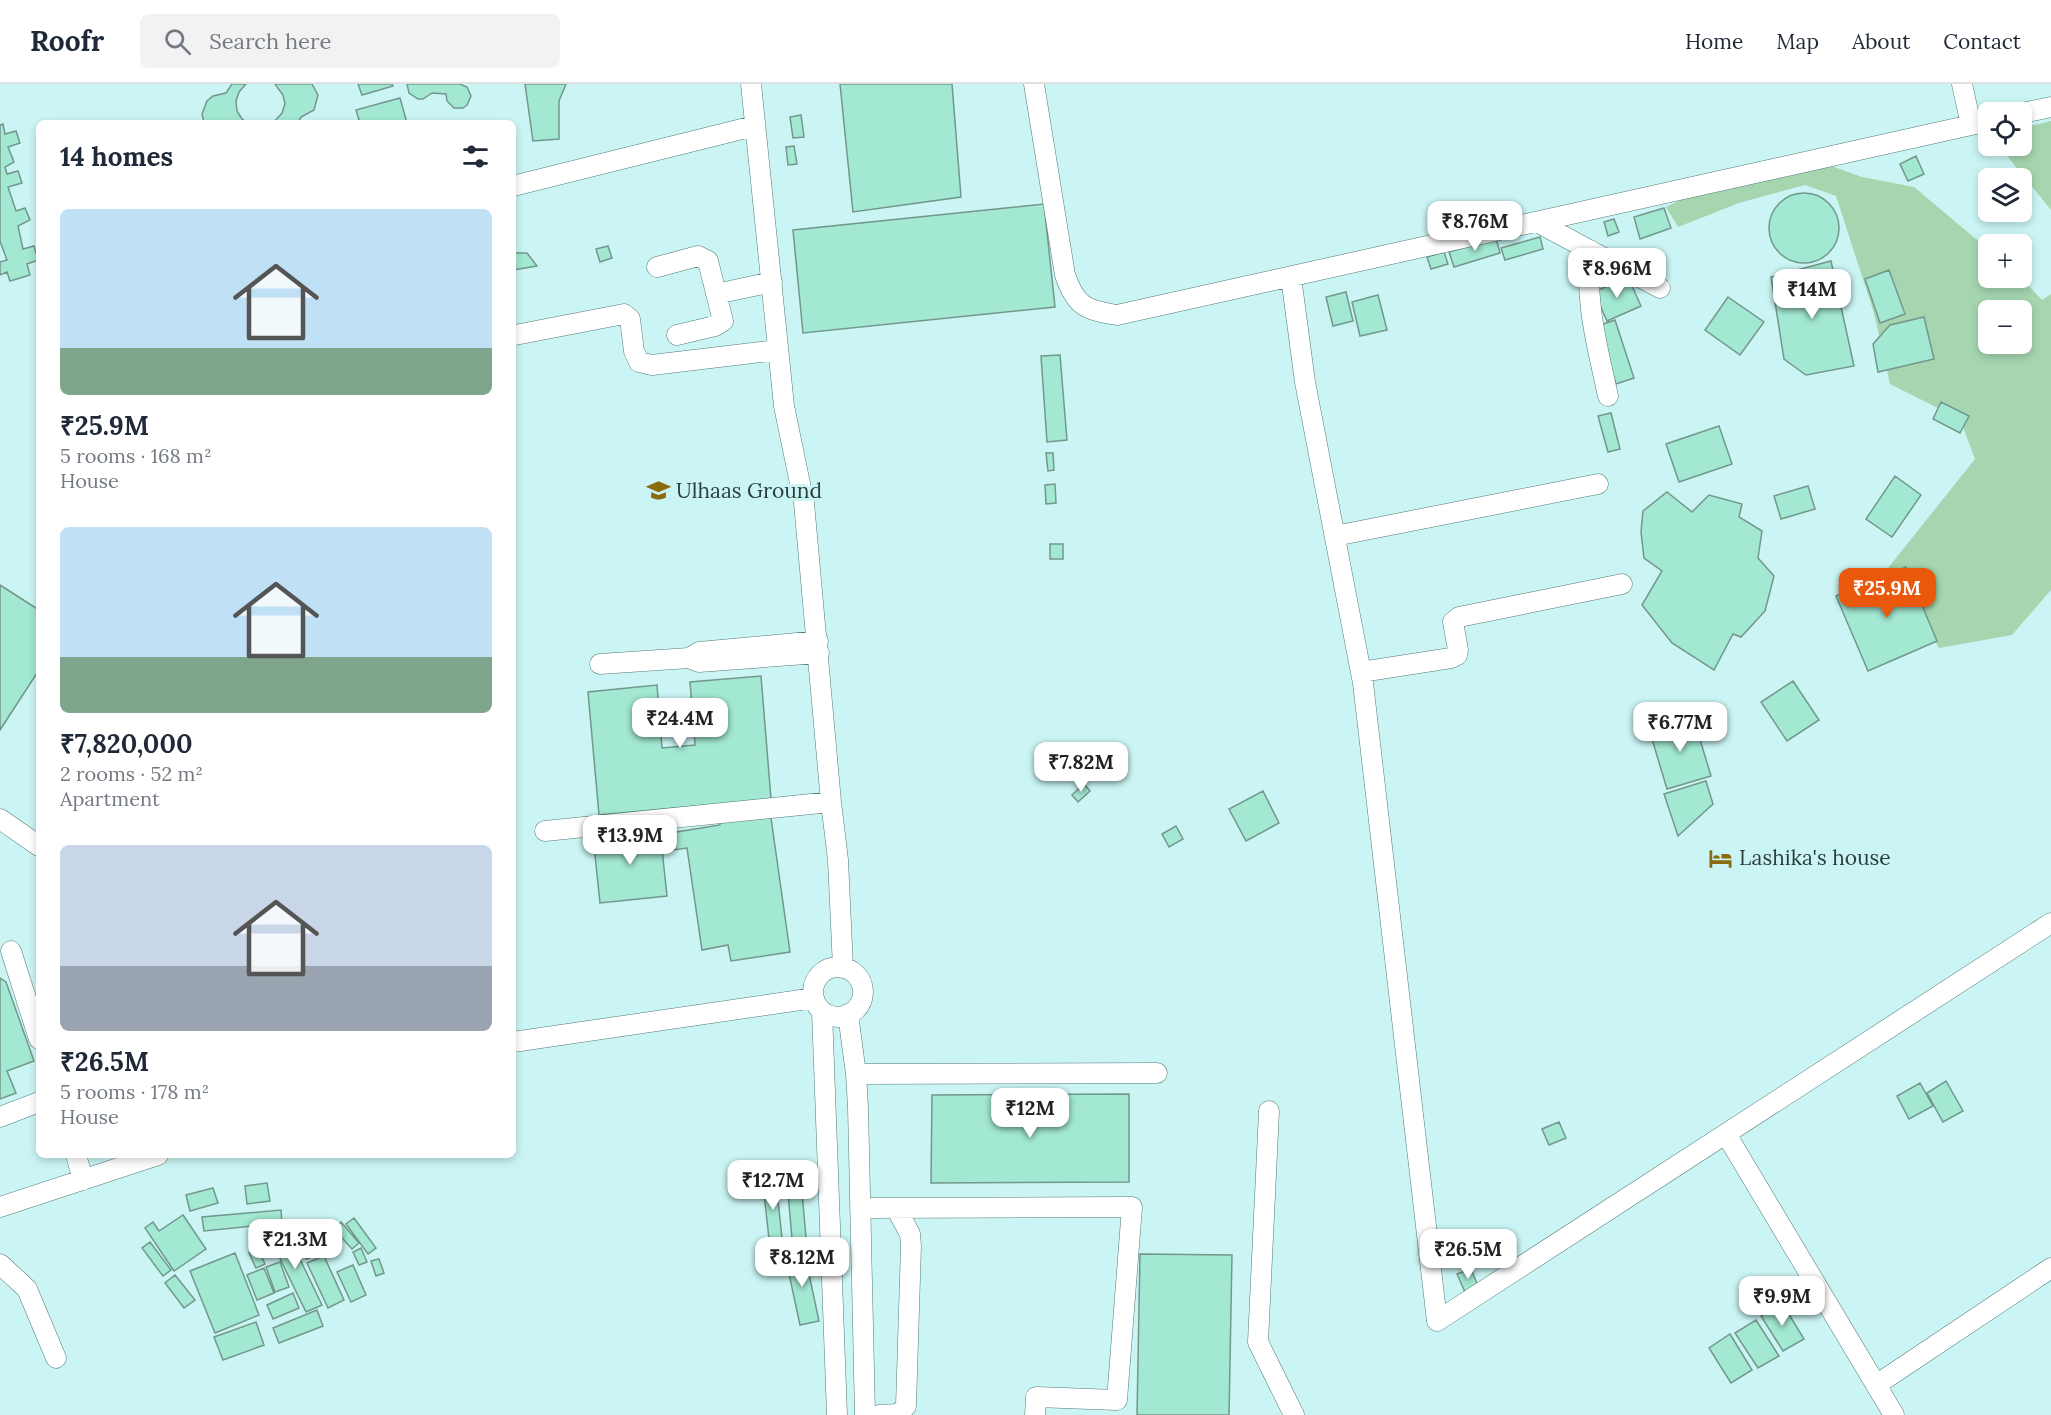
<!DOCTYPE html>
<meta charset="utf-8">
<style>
:root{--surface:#fff;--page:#f2f2f3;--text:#1f2937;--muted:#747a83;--line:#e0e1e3;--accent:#ea580c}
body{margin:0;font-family:Lora,serif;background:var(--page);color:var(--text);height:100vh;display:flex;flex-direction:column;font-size:22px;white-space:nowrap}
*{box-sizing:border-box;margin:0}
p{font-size:20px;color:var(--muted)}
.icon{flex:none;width:33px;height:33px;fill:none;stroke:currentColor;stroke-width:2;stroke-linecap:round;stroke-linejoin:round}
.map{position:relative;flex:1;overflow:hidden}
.side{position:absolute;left:36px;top:36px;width:480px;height:1038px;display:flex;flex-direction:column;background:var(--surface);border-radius:9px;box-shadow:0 3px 9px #0003}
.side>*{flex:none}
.buttons{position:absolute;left:1978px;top:18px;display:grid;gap:12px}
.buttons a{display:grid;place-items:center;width:54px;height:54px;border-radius:9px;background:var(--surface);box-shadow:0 3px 9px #0003;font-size:30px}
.price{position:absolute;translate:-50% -51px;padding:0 14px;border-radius:12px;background:#fff;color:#222;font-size:20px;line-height:39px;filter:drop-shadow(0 2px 3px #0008)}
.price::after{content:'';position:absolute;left:50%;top:36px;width:18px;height:14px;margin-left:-9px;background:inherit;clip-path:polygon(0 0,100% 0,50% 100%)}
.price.selected{background:var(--accent);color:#fff}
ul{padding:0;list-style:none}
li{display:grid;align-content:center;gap:12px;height:318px;padding:0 24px}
li span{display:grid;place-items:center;height:186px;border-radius:9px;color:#555}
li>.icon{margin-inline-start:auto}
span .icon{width:108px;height:108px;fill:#fffc;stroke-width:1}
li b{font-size:26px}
h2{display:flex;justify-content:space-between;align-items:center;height:72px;padding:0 24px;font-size:26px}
header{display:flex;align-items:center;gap:36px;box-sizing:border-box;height:84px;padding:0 30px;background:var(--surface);border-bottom:2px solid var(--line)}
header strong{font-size:28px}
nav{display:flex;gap:33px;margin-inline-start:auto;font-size:21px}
.search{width:420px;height:54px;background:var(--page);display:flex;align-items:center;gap:15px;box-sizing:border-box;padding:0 21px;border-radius:9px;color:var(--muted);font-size:22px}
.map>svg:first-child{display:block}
.green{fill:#a5d6b0;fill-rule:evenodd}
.building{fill:#a2e8d2;stroke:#73978b;stroke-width:1.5}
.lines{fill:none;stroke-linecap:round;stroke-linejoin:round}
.minor-casing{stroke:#527a79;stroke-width:21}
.minor{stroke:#fff;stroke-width:20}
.labels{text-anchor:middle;stroke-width:6;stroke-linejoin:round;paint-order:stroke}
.poi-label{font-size:21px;fill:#2c3d3d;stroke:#caf5f4;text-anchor:start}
</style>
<header>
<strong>Roofr</strong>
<div class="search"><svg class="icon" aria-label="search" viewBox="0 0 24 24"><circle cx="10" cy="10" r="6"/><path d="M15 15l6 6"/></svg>Search here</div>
<nav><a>Home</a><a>Map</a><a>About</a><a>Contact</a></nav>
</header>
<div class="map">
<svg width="2051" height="1331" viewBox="0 0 2051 1331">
<rect width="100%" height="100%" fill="#caf5f4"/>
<path class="green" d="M2051 37V126L1999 62H2022V44Z
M1826 80 1862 93 1914 103 1989 166V194H2021L2042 216 2051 210V506L2012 551 1939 564 1888 484 1975 375 1960 335 1890 300 1874 229 1836 112 1805 101 1739 119 1678 143 1666 123 1702 105ZM1989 226H2022V260H1989Z"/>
<path class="building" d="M232 0H246L239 8 236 17 237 27 242 35 248 39H204L202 30 207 17 213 12 226 9Z
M275 0H312L318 11 314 26 301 33 298 39H273L282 29 285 20 283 11Z
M358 0H392L393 2 362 11Z
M407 0H460L467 3 471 12 467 21 463 24H454L447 17 446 10 432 9 423 15H418L409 9Z
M525 0H566L559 17V55L533 57Z
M840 0H952L961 113 853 128Z
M400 14 407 39H360L356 26Z
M801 31 804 53 793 54 790 33Z
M3 40 5 50 16 47 20 59 8 63 14 78 5 83 7 90 18 87 22 99 8 103 16 127 25 124 30 136 18 142 23 165 34 162 38 176 27 180 30 191 10 197 7 188 0 191V178L7 176 0 157V41Z
M794 62 797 80 788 81 786 63Z
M1916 72 1924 90 1908 97 1900 80Z
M1769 144a35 35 0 1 1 70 0a35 35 0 1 1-70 0Z
M1044 120 1055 223 803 249 793 146Z
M1664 124 1671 144 1640 155 1634 133Z
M1614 135 1619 148 1608 152 1604 138Z
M1540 153 1543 165 1505 176 1501 164Z
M1496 154 1500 169 1454 183 1449 168Z
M608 162 612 174 600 178 596 165Z
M1444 168 1448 180 1431 185 1427 173Z
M513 169H527L537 182 513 186Z
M1831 177 1854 282 1806 291 1784 275 1771 193Z
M1889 186 1905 230 1880 239 1865 195Z
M1628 193 1641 222 1607 237 1594 208Z
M1346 208 1353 237 1333 242 1326 213Z
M1378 211 1387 246 1360 252 1352 218Z
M1728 213 1764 238 1740 271 1705 246Z
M1924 233 1934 275 1878 288 1873 260 1890 241Z
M1615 236 1634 294 1616 300 1597 242Z
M1060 271 1067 356 1047 358 1041 272Z
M1941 318 1969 332 1960 349 1933 335Z
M1611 329 1620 365 1608 368 1598 332Z
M1719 342 1732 380 1679 398 1666 360Z
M1046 369H1053L1054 386 1048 387Z
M1895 392 1921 411 1892 453 1866 435Z
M1055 400 1056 419 1046 420 1045 401Z
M1808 402 1815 425 1781 435 1774 412Z
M1667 408 1692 428 1709 411 1742 420 1739 433 1762 447 1758 474 1774 492 1765 527 1741 553 1733 550 1714 586 1672 559 1642 521 1662 487 1644 474 1641 448 1643 427Z
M1050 460H1063V475H1050Z
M1906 483 1937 557 1868 587 1836 512Z
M0 501 39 526V586L0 646Z
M761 592 771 715 599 731 588 608 657 601 662 664 695 661 690 598Z
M1793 597 1819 636 1787 657 1761 618Z
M1693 632 1711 692 1667 705 1649 645Z
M1706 697 1713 720 1678 752 1664 710Z
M1084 700 1090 707 1078 718 1072 711Z
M1263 707 1279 739 1246 757 1229 725Z
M770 727 790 868 731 877 728 861 702 866 687 764 666 767 664 750 720 741 719 734Z
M1176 742 1183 755 1169 763 1162 750Z
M660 746 667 812 600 819 593 752Z
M0 894 6 898 34 977 7 987 16 1009 0 1015Z
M1946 997 1963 1027 1943 1038 1927 1009Z
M1920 999 1933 1022 1909 1035 1897 1012Z
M1129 1010V1098L931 1099 932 1011Z
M1559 1038 1566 1054 1549 1061 1542 1045Z
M800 1085 807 1165 793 1166 786 1086Z
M776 1098 782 1154 769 1155 763 1100Z
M267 1099 270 1117 247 1120 245 1102Z
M213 1104 218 1119 190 1127 186 1111Z
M281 1126 282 1139 204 1147 202 1133Z
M183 1131 206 1165 174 1187 145 1144 153 1138 159 1147Z
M354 1134 376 1164 368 1170 346 1140Z
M341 1138 359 1159 352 1165 334 1145Z
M312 1141 318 1156 302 1163 295 1148Z
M285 1144 322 1221 306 1228 269 1152Z
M150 1158 171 1186 163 1192 142 1164Z
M315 1162 318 1171 306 1175 303 1166Z
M361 1164 367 1178 359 1181 353 1168Z
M258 1165 265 1180 256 1184 249 1169Z
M804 1167 819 1237 800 1241 785 1171Z
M235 1169 259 1231 215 1249 190 1187Z
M1140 1170 1232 1171 1229 1331H1137Z
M324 1172 344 1216 328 1224 307 1179Z
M379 1175 384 1189 376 1192 371 1177Z
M280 1178 289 1203 275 1208 266 1183Z
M353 1181 366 1211 351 1218 337 1188Z
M264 1184 274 1209 257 1216 247 1191Z
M1471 1185 1478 1202 1465 1208 1457 1190Z
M175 1191 195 1216 184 1224 165 1199Z
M293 1209 299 1224 273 1235 267 1221Z
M1782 1219 1804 1255 1783 1267 1761 1232Z
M317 1226 323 1242 279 1259 273 1244Z
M1756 1236 1779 1272 1758 1284 1735 1249Z
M256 1238 264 1261 223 1276 214 1253Z
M1730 1250 1752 1286 1731 1299 1709 1264Z"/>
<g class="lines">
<defs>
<path id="minor" d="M751 0 784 322 804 419 831 718 838 776 843 884
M1034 0 1065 191C1076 223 1086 226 1117 231L1989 37
M1962 0 1971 41
M2022 29 2051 23
M513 102 754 42
M1537 138 1660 204
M1590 166C1585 219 1597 261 1608 312
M657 183 698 172 708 177 723 237 715 242 677 251
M1291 193 1305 298 1363 599 1437 1237 2051 839
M716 210 772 198
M515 251 624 230 630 235 634 267 639 278 652 281 778 266
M1335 452 1598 400
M818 557 699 568 689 574 699 578 819 569
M600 580 689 574
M1361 588 1451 574 1457 571 1458 566 1453 538 1459 533 1622 500
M0 735 39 762
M545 747 831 718
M11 867 39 955
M813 908a25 25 0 1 1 50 0a25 25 0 1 1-50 0Z
M822 927 837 1331
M848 930 856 990 858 1023 865 1331
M513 958 814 914
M856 990 1157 989
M1269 1027 1258 1258 1294 1331
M0 1033 39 1018
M1726 1050 1894 1331
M76 1071 83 1096
M0 1123 158 1071
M860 1124 1132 1123 1117 1316 1036 1313 1035 1331
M0 1180 27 1205 56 1274
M1876 1301 2051 1184
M879 1331 899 1330 906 1322 911 1162 910 1150 896 1124"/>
</defs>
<use href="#minor" class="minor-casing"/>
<use href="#minor" class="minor"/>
</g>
<defs>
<symbol id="university-bare" viewBox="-9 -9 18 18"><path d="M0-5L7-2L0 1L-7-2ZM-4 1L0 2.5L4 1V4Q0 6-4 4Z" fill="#8c6b0d" stroke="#caf5f4" stroke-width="2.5" paint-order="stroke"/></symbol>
<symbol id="hotel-bare" viewBox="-9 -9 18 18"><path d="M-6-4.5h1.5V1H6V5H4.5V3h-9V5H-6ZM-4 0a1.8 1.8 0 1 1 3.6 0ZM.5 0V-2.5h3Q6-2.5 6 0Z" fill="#8c6b0d" stroke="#caf5f4" stroke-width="2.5" paint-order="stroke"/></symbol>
</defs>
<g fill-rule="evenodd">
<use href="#university-bare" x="642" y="390" width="33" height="33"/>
<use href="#hotel-bare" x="1704" y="758" width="33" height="33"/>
</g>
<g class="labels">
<g class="poi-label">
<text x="676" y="414">Ulhaas Ground</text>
<text x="1739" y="781">Lashika's house</text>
</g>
</g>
</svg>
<div class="buttons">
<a><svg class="icon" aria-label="locate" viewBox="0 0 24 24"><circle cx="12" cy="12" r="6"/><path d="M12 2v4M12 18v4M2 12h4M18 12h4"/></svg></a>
<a><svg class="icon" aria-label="layers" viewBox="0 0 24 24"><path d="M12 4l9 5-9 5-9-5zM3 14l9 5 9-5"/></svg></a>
<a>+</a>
<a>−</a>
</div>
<b class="price" style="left:1475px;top:168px">₹8.76M</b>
<b class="price" style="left:1617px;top:215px">₹8.96M</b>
<b class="price" style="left:1812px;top:236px">₹14M</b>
<b class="price selected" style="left:1887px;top:535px">₹25.9M</b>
<b class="price" style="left:680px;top:665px">₹24.4M</b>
<b class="price" style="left:1680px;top:669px">₹6.77M</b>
<b class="price" style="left:1081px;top:709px">₹7.82M</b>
<b class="price" style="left:630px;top:782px">₹13.9M</b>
<b class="price" style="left:1030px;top:1055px">₹12M</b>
<b class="price" style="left:773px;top:1127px">₹12.7M</b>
<b class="price" style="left:295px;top:1186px">₹21.3M</b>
<b class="price" style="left:1468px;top:1196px">₹26.5M</b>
<b class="price" style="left:802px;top:1204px">₹8.12M</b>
<b class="price" style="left:1782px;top:1243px">₹9.9M</b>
<section class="side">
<h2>14 homes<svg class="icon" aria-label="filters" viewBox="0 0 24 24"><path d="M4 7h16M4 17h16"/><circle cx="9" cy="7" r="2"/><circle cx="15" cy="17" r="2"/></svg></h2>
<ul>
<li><span style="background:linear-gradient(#bfe0f5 75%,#7fa58c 0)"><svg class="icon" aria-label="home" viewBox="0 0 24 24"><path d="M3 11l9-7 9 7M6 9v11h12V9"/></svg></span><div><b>₹25.9M</b><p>5 rooms · 168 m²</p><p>House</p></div></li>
<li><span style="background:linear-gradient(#bfe0f5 70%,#7fa58c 0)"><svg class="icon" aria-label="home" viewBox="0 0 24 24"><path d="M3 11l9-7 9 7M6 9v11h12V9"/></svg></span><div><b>₹7,820,000</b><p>2 rooms · 52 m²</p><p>Apartment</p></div></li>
<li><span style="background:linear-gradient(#c9d6e8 65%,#9aa5b1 0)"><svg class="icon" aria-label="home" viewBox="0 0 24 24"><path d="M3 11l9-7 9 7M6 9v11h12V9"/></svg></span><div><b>₹26.5M</b><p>5 rooms · 178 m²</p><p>House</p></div></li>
</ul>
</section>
</div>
